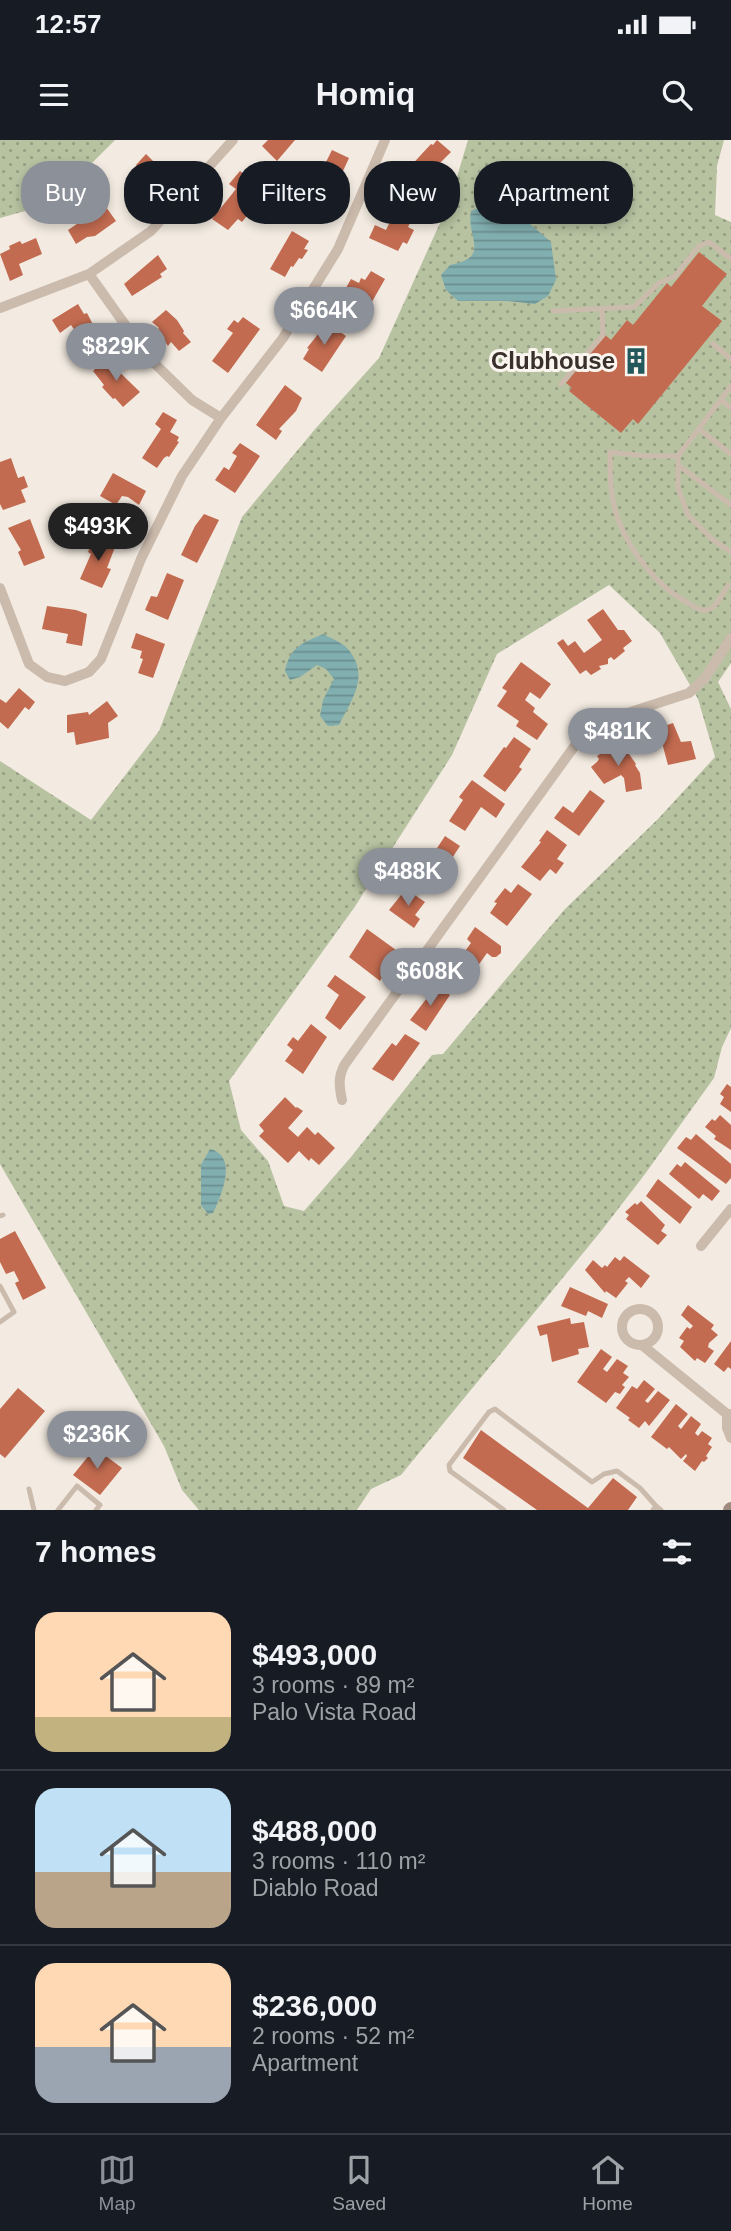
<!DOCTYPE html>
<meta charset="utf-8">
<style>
:root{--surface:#171b24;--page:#20242c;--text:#f1f3f6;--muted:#9ea1a6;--line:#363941;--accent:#8c9099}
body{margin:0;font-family:Helvetica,sans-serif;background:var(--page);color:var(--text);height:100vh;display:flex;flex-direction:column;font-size:26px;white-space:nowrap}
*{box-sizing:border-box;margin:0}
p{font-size:23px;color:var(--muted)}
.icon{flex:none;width:38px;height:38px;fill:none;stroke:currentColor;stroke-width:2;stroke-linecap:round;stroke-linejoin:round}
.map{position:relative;height:1370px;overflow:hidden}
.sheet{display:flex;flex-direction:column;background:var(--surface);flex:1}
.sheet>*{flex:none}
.banner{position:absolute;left:21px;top:21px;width:690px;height:63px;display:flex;gap:14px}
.price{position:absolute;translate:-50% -60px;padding:0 16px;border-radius:24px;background:var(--accent);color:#fff;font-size:23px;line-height:46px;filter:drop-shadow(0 2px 4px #0008)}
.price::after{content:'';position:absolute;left:50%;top:42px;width:21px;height:16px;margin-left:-10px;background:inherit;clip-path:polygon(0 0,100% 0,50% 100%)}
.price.selected{background:#222;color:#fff}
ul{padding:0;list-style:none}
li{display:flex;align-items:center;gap:21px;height:175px;padding:0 35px}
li+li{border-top:2px solid var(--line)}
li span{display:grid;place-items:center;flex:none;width:196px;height:140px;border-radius:21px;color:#555}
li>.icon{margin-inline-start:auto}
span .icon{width:84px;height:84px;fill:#fffc;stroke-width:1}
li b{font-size:30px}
h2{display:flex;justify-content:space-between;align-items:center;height:84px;padding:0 35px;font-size:30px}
.chip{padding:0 24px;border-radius:28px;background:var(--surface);box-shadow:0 4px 10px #0003;font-size:24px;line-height:63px}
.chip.selected{background:var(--accent);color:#fff}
.status{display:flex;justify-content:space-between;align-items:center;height:49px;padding:0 35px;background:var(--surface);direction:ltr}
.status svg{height:19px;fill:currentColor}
header{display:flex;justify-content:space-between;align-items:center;height:91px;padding:0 35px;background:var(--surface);font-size:32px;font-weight:700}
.tab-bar{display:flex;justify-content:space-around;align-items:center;height:98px;border-top:2px solid var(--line);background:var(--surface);font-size:19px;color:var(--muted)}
.tab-bar a{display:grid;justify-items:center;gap:4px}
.tab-bar .selected{color:var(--accent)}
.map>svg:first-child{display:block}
.grass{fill:url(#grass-dots);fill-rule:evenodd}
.water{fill:url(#water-rules)}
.building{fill:#c26b50}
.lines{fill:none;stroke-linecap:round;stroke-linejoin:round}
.service{stroke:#cbbbad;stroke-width:5}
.minor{stroke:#cbbbad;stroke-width:10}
.secondary{stroke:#9f8a7e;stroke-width:14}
.labels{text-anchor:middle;stroke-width:6;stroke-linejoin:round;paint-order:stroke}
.poi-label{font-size:24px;font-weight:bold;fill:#3a302b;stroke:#faf5ee;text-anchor:end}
</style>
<div class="status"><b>12:57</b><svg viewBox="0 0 49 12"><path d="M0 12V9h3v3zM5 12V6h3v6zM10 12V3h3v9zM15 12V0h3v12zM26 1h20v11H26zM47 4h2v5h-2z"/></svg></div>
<header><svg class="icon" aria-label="menu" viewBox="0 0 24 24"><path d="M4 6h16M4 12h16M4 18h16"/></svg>Homiq<svg class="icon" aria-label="search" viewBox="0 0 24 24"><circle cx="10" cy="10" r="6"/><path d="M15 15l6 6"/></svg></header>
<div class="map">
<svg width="731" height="1370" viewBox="0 0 731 1370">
<defs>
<pattern id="grass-dots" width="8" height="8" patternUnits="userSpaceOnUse" patternTransform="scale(1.75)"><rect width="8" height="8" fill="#b7c2a1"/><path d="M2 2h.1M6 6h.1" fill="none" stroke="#969e83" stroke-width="1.8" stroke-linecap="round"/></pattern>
<pattern id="water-rules" width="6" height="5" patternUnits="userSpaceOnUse" patternTransform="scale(1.75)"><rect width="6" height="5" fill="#81aeaf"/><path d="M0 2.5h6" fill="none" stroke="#6b8e8f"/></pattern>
</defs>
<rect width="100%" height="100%" fill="#f3ebe1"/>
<path class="grass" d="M0 0H115L88 27 36 68 0 78Z
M468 0H724L717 26 715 75 731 82V523L718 542 731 569V888L722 907 714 938 645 1034 602 1090 401 1335 371 1349 357 1370H199L182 1350 164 1306 0 1024V621L91 680 159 591 242 377 316 288 379 218 449 63ZM609 445 660 493 698 559 715 617 658 679 564 770 443 914 432 915 351 1017 304 1071 284 1066 268 1021 241 990 229 941 354 768 452 615 497 514Z"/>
<path class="water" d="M484 66 530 84 551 102 556 140 548 156 535 164 507 161H458L446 150 441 135 450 125C492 117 466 98 471 71Z
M323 494C330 498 341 502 347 508 371 535 352 559 339 585L328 586 320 576 323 560 334 539 326 529 317 525 300 537 290 540 285 531C290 507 302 503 323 494Z
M210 1009C239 1016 221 1056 213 1073L208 1074 201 1065V1025Z"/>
<path class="building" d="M268 0H295L277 21 262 6Z
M437 0 451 12 419 44 406 31 431 4 433 5Z
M332 10 349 18 336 46 339 47 332 63 317 56 321 46 318 45 317 48 306 43 313 28 321 32Z
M146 14 168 36 159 45 160 46 139 65 127 52 144 34 136 25Z
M240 31 266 52 242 82 238 79 228 90 212 79 236 49 229 44Z
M101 60 116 81 95 96 87 97 76 104 68 90 93 73 91 67Z
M394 73 412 79 408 87 414 90 407 104 403 102 398 111 369 98 375 85 386 90Z
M292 91 309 101 304 109 308 110 302 119 299 118 293 127 291 126 285 137 270 129Z
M36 98 42 114 19 124 23 135 10 141 0 114 10 109 9 106 20 101 22 104Z
M699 112 727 134 702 166 722 181 638 284 633 279 621 293 569 251 572 248 566 243 605 195 611 200 627 180 633 185 667 143 671 147Z
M158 115 167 129 160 134 162 137 132 156 124 144Z
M371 131 385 139 369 167 342 155 351 139 359 143 361 138 365 140Z
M78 164 84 174 87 173 100 198 86 207 71 185 60 193 52 180Z
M166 170 177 180 184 191 183 193 191 202 179 211 171 202 168 206 157 190 159 188 152 182Z
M243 177 260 189 228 233 212 221 233 193 227 189 234 180 238 183Z
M327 183 346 196 322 232 303 219 309 209 307 208Z
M106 219 140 252 123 267 115 258 113 259 102 247 104 245 93 231Z
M285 245 302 258 296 271 279 289 282 291 276 300 256 285Z
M163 272 177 280 170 292 179 297 177 301 179 302 169 317 167 316 164 318 157 328 142 318 161 289 155 284Z
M240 303 260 316 235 353 215 340 224 327 229 330 237 316 232 313Z
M11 318 18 338 24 336 28 347 21 350 26 362 3 370 0 364V322Z
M113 333 146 351 139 365 128 357 122 356 116 365 100 356Z
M204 374 219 380 197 423 181 415 195 386Z
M30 379 45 418 24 426 18 412 21 410 8 388Z
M93 398 115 407 107 428 111 429 102 448 80 439 91 414 88 412Z
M167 433 184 440 168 480 145 470 151 456 157 457Z
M47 466 76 470 87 474 82 506 66 503 68 494 42 489Z
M603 469 618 490H624L632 501 623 508 625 511 614 520 611 517 608 519V524L599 526 601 529 591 535 586 530 580 534 557 503 563 499 568 506 575 501 584 513 602 500 587 480Z
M136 493 165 504 153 538 138 533 143 519 140 518 142 511 131 508Z
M521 522 551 544 540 559 530 552 525 560 535 568 533 572 548 584 537 600 516 586 519 581 497 566 507 551 502 548Z
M19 548 35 562 29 570 25 567 8 589 0 582V559L6 563Z
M107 561 118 576 108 583 109 598 76 605 74 592 67 593V575L88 572 89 575Z
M673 583 681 602 691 601 696 619 668 625 658 588Z
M514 597 531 609 519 627 522 629 505 652 483 636 504 607 506 608Z
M622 604 636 624 635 625 640 633 642 649 626 652 624 638 621 635 604 644 591 627 597 622 599 619 597 616 609 608 611 611Z
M472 640 505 664 496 678 481 667 465 691 449 681 463 660 459 657Z
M590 650 605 661 579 696 554 678 563 666 573 673Z
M547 690 567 705 557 719 564 723 556 734 550 729 540 741 521 727 541 702 539 701Z
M445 696 460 706 445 729 449 731 440 744 422 731Z
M518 744 532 754 507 786 490 773 497 763 494 762 505 748 511 753Z
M406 749 425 762 415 775 420 779 414 788 389 770Z
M475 787 501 806V813L496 817H492L487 813 470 837 454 826 471 803 467 799Z
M367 789 396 810 383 826 387 830 380 841 349 817Z
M335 835 366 857 340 890 325 878 339 855 327 846Z
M437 845 450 855 426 891 410 880Z
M311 884 327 897 303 934 285 921 293 910 287 905 293 897 298 901Z
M405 894 420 903 393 941 372 929 392 903 396 906Z
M727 944 731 947V972L720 964 724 957 720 954Z
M285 957 296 968 297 967 303 971 288 988 298 997 307 987 315 995 318 992 335 1008 319 1025 311 1018 309 1021 299 1011 288 1023 259 996 264 991 259 985Z
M720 975 731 985V1010L714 999 716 996 705 987 712 979 715 981Z
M696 994 731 1024V1038L726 1044 677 1008 686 997 691 1000Z
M685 1022 720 1051 712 1061 703 1054 699 1059 669 1034 677 1024 681 1027Z
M658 1039 692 1067 680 1084 646 1056Z
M641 1061 665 1085 661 1091 667 1095 658 1105 626 1079 629 1075 625 1072 635 1063 637 1065Z
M15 1091 46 1148 23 1160 15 1143 19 1141 14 1131 6 1134 0 1122V1099Z
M624 1116 650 1136 641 1148 629 1137 625 1141 628 1143 616 1158 606 1151 605 1153 585 1130 593 1120 602 1128 605 1125 607 1127 615 1117 620 1121Z
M570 1147 608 1164 602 1178 588 1171 586 1176 561 1166Z
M688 1165 714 1185 711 1189 718 1195 709 1203 708 1207 714 1211 705 1223 697 1218 695 1221 680 1207 684 1201 679 1198 687 1187 690 1189 693 1186 681 1175Z
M570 1178 571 1184 584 1182 589 1207 578 1209 579 1214 552 1222 547 1194 540 1196 537 1186Z
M731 1201V1229L728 1227 724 1232 714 1224Z
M601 1209 612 1217 603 1229 607 1232 617 1219 628 1226 623 1233 629 1237 622 1245 625 1247 620 1254 615 1252 606 1263 577 1242Z
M644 1240 655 1249 645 1261 648 1263 658 1251 670 1260 649 1286 645 1281 639 1288 628 1280 630 1278 616 1268 632 1246 637 1249Z
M18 1248 45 1271 5 1318 0 1314V1269Z
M676 1264 688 1274 678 1286 681 1289 691 1276 701 1284 695 1293 698 1296 702 1291 712 1298 708 1304 712 1307 706 1316 708 1318 704 1322 702 1321 695 1331 683 1321 687 1316 686 1314 681 1319 669 1307 667 1309 651 1297Z
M481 1290 588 1368 613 1338 637 1357 628 1370H537L463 1318Z
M95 1308 122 1328 100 1355 73 1335Z"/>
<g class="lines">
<path class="service" d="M553 171 634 167 659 143 675 136 699 106 709 102 731 119
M713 204 731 219
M561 244 603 195 602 168
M731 246 678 316V348L688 375 713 400 731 412
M721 260 731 268
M699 289 731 314
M678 316H645L610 312C610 335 610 359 619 382 632 414 657 446 688 463 694 466 700 472 708 470 717 467 723 453 728 445
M678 325 731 365
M0 1076 3 1075
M0 1146 14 1172 0 1182
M29 1349 34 1370
M58 1370 77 1346 100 1365 96 1370
M504 1370 450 1331 449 1325 489 1272 495 1269 592 1342 604 1334 617 1331 640 1348 656 1366
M653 1370 656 1366 661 1370"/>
<path class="minor" d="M89 134 148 217 192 260 221 278
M0 168 89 134 151 91 233 0
M0 448 29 524 47 537 65 541 89 532 101 519 141 419 182 336 221 278 283 198 338 109 385 0
M342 960C339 946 338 936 345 924L576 604 597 585 609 579 689 553 705 538 731 498
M701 1106 731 1069
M622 1187a18 18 0 1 1 36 0a18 18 0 1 1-36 0Z
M642 1205 727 1274
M731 1274H727V1288L731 1298"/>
<path class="secondary" d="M730 1370 731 1369"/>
</g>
<defs>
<symbol id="building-bare" viewBox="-9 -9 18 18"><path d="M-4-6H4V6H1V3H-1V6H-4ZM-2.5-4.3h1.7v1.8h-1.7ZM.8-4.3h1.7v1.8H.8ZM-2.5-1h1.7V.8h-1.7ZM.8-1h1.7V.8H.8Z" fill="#22575b" stroke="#faf5ee" stroke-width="2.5" paint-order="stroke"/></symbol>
</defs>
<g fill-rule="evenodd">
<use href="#building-bare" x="617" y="202" width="38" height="38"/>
</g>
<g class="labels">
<g class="poi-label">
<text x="615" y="229">Clubhouse</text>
</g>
</g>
</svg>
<b class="price" style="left:324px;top:207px">$664K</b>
<b class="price" style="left:116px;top:243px">$829K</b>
<b class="price selected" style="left:98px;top:423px">$493K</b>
<b class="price" style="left:618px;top:628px">$481K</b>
<b class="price" style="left:408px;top:768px">$488K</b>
<b class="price" style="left:430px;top:868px">$608K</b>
<b class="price" style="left:97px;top:1331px">$236K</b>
<div class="banner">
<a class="chip selected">Buy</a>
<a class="chip">Rent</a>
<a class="chip">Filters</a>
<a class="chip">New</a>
<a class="chip">Apartment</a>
</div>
</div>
<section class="sheet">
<h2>7 homes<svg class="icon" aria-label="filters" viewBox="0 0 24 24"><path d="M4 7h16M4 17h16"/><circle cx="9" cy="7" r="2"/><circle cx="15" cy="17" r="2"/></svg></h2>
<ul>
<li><span style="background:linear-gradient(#ffd9b3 75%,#c2b280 0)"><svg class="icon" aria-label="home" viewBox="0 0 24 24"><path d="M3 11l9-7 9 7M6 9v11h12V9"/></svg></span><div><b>$493,000</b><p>3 rooms · 89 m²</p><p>Palo Vista Road</p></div></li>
<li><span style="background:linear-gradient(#bfe0f5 60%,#b9a48a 0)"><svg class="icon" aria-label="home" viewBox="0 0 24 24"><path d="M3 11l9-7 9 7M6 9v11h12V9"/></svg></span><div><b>$488,000</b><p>3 rooms · 110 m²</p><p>Diablo Road</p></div></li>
<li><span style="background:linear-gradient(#ffd9b3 60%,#9aa5b1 0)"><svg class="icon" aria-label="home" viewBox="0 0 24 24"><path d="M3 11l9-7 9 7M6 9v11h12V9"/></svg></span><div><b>$236,000</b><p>2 rooms · 52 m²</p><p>Apartment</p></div></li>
</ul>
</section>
<nav class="tab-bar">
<a class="selected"><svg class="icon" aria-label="map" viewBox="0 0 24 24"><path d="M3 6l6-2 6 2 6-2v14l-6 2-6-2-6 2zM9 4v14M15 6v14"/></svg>Map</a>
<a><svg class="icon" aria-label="saved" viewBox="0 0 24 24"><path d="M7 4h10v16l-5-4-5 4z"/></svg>Saved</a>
<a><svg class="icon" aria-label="home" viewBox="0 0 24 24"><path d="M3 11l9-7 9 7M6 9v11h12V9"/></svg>Home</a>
</nav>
